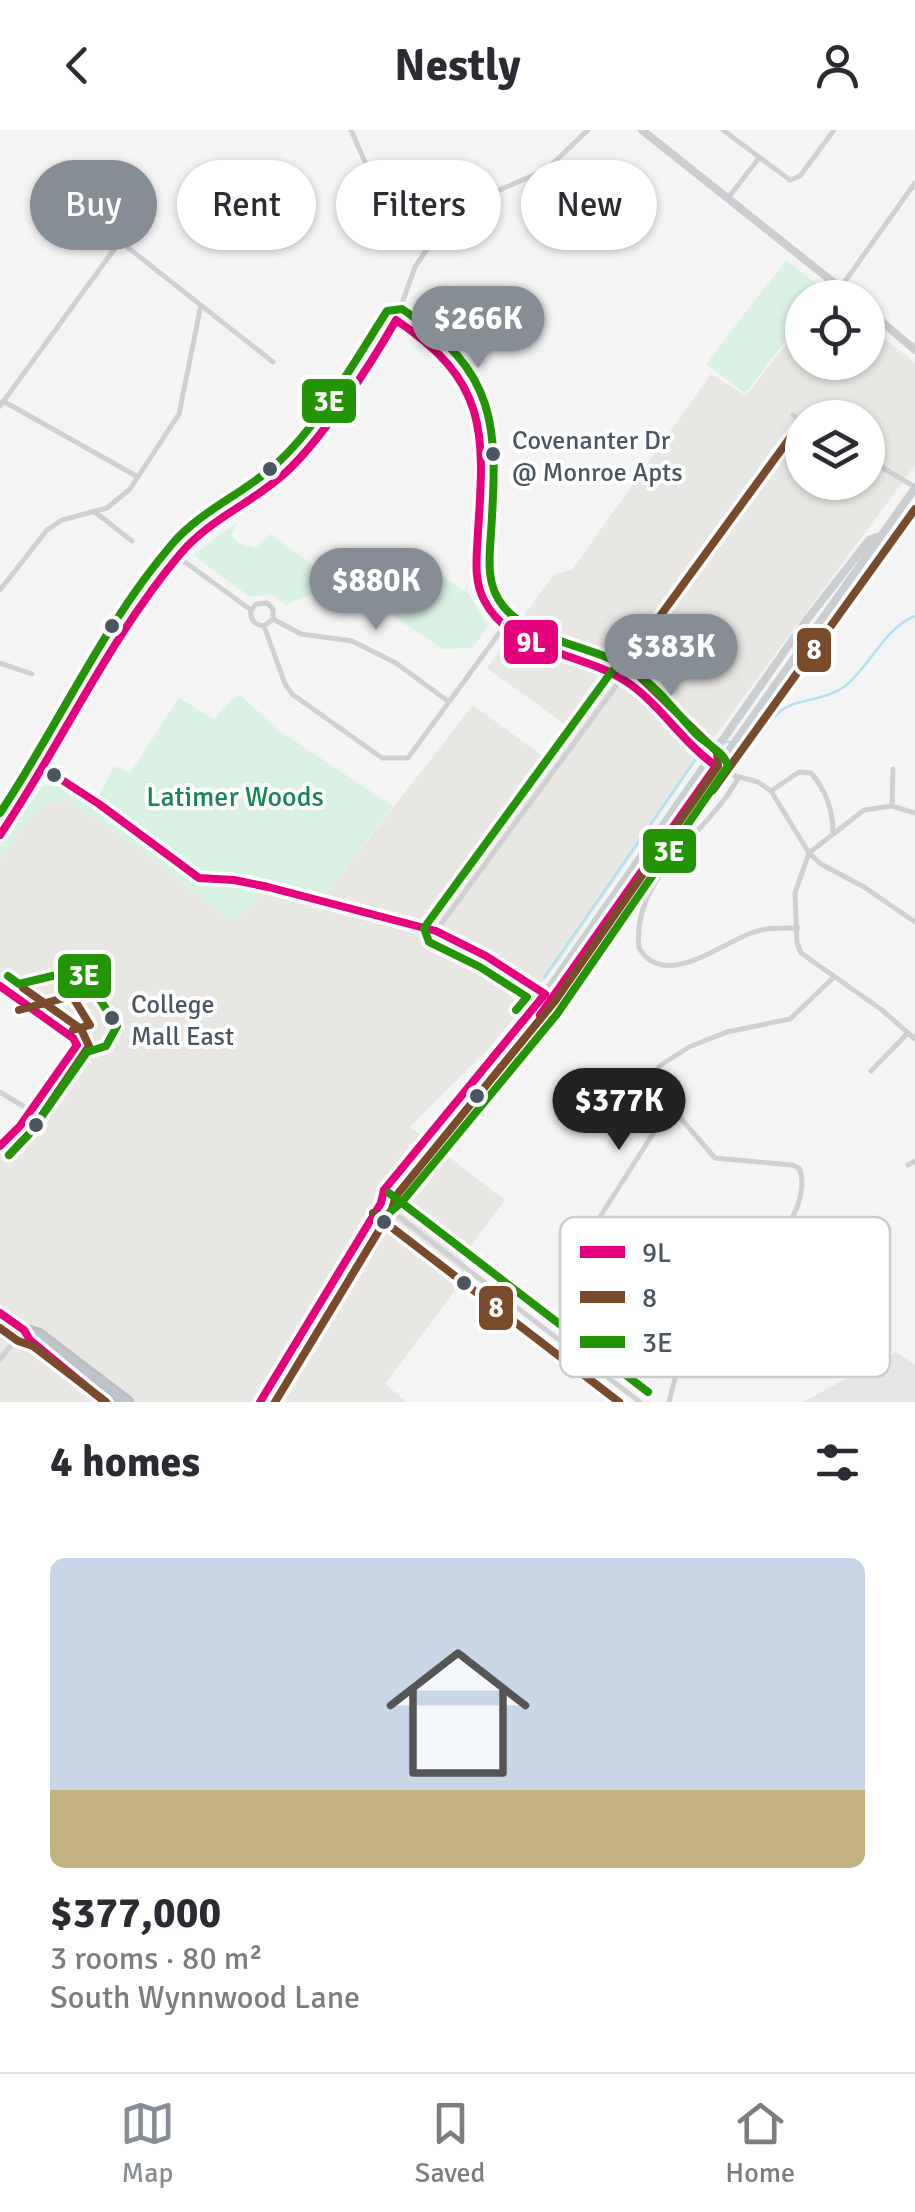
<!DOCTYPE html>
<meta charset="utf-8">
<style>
:root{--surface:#fff;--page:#f2f2f3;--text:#2b2b33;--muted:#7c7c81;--line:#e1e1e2;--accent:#868d94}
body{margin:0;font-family:Signika,sans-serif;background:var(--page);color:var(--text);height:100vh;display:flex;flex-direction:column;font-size:38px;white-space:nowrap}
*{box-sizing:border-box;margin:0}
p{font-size:32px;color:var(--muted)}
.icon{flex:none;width:55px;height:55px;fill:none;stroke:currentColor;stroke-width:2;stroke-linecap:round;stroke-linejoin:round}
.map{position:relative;height:1272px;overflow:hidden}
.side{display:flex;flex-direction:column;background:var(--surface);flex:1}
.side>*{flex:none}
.guide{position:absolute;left:30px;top:30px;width:855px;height:90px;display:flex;gap:20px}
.controls{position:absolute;left:785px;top:150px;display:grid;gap:20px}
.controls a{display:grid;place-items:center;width:100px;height:100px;border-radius:50%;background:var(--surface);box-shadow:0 2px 8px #0004;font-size:50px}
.price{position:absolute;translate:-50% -85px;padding:0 22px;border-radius:35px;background:var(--accent);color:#fff;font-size:32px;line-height:65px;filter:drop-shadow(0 2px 5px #0008)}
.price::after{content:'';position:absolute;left:50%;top:60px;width:30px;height:22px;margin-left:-15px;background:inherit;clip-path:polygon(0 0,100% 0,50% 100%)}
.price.active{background:#222;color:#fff}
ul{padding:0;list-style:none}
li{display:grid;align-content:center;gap:20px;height:530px;padding:0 50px}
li+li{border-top:2px solid var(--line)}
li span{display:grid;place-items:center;height:310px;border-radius:15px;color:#555}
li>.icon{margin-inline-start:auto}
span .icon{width:180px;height:180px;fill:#fffc;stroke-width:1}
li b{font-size:42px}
h2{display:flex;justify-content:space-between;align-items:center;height:120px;padding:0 50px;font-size:42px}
.tag{padding:0 35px;border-radius:45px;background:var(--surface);box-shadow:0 2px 8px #0004;font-size:35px;line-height:90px}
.tag.active{background:var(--accent);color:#fff}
header{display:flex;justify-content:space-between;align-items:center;height:130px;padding:0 50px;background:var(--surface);font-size:45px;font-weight:800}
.tab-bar{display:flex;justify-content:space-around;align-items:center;height:140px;border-top:2px solid var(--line);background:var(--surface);font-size:28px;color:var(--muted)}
.tab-bar a{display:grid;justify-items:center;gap:5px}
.tab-bar .active{color:var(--accent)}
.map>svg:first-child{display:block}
.commercial{fill:#e8e7e3;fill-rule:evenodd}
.education{fill:#e6e5e6}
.green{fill:#d9f2e3}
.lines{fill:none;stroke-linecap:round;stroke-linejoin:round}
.stream{stroke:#aee2f0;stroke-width:2.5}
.highway-casing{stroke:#b9bec3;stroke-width:14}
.minor{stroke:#ced0d2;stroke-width:5}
.major{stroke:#caced1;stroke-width:8}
.highway{stroke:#bec4c9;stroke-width:9}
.bus-1-casing{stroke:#fff;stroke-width:15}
.bus-2-casing{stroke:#fff;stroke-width:15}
.bus-3-casing{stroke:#fff;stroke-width:15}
.bus-1{stroke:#e5007d;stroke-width:8}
.bus-2{stroke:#7a4b2a;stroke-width:8}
.bus-3{stroke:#239504;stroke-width:8}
.bus-dot{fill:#4a5661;stroke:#fff;stroke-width:4}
.labels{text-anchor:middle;stroke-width:8;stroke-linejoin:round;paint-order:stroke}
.bus-label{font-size:26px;fill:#4a5661;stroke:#fff;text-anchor:start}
.park-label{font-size:28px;fill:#17864f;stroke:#fff}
.key{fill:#fff;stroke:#c9ccd0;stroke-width:2.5}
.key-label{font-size:28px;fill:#4a5661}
.line-badge{stroke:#fff;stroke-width:4}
.badge-label{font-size:28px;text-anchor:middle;font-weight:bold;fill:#fff}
</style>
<header><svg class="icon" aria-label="back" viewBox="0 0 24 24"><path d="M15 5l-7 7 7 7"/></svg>Nestly<svg class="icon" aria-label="person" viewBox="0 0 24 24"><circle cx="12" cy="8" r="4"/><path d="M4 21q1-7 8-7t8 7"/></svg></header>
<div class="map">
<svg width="915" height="1272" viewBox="0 0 915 1272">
<rect width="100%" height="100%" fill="#f4f4f4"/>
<path class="commercial" d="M802 193V232H868V196L915 233V335L695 633 561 829 490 917 410 997 505 1070 464 1126V1149L385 1254 407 1272H0V1011L80 916 0 858V725L59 640 177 730 204 744H242L325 765 473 575 548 630 570 598 487 538 554 444 572 440 711 244 746 266ZM802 288H868V352H802Z"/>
<path class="education" d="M896 1222 915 1235V1272H803Z"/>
<path class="green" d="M786 130 825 160 819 167 802 168V189L745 264 706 234Z
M238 391 231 405 239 413 255 418 270 404 314 436 379 442 391 434 429 437 469 464 488 497 472 518 443 519 391 485 353 470 316 462 286 475 271 464 250 467 193 425Z
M240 565 277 599 393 676 325 765 242 744H204L177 730 98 668 114 636 130 643 179 568 214 589 233 568Z
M56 654 96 676 191 748 206 754 253 761 258 766 257 772 236 789H227L140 720 67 670C32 671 18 706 0 732V713L44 655Z"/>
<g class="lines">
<path class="stream" d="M737 613C763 616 766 588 785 578 803 568 826 570 844 557 871 536 882 500 915 486
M544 848 704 617 712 611 729 612"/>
<defs>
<path id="highway" d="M0 1183 24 1200 39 1205 127 1272
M24 1200 30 1210 105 1272"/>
</defs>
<use href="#highway" class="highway-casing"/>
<path class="minor" d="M351 0 369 41 439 101
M723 0 790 50 800 46 834 0
M46 53 273 232
M728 68 759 28
M841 157 915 53
M396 190 448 231 474 274 480 298 477 450 493 487 516 504 622 548 642 563 707 630 732 645 758 652 771 661 809 723 821 734 864 757 915 792
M3 271 138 347
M0 276 153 66
M793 285 802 291
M868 329 915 357
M95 382 132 411
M178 427 251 480C250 489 254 495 264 496L273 489V479L267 473 256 474 251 480
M0 460 47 400 62 390 107 378 130 359 179 284 201 175
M273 489 301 504 352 511 396 533 449 572
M264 496 285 554 292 564 382 628H408L503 498
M0 533 32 544
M45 639 99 674 199 748 234 750 268 757 436 801 511 841 547 866
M738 648C709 704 631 744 639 818 664 860 719 815 751 803 766 797 783 798 798 798
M771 661 799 642 811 643C826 660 833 681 833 703
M892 676 893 639
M915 683 892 676 864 680 809 723 795 763 797 813 801 823 882 880 915 909
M0 705 45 639 120 507 178 427 206 398 270 356 294 334 371 230 396 190 415 137 439 101 476 70 546 40 588 0
M436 801 622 548
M871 941 907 904
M0 962 31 981
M0 1016 20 996 77 918
M908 1035 915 1031
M381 1073 640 1272
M598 1090 670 977
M0 1229 23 1201
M669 1272 689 1196 790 1091C799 1077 806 1054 799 1038L792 1035 715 1028 652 955V944L661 935 689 917 727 902 790 889 834 847"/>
<path class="major" d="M642 0 853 168
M868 180 915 220
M381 1073 391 1065 547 877 915 358
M260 1272 381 1073 386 1058 545 864 805 492 869 410 877 407
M273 1272 299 1224 300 1209"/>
<use href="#highway" class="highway"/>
<defs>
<path id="bus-1" d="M396 190C487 251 485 300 478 402 477 425 473 449 484 470 511 523 583 522 627 552 661 575 682 612 716 636
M45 639 99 674 199 748 234 750 268 757 436 801 486 826 545 864 384 1060 381 1073 260 1272
M0 705C62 613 109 508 181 423 210 389 252 373 284 344 321 311 371 234 396 190
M0 856 73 908 77 915 20 996 0 1016
M540 885 716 636
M0 1183 24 1200 30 1210 105 1272"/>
<path id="bus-2" d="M713 660 915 379
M19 880 72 866 90 895 73 900
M9 1025 30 1003 89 916 81 899 23 858
M373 1083 619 1272
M0 1198 18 1211 33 1216 106 1272
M275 1272 392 1079 396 1066 555 871 718 636 717 622 637 544 655 493 795 301"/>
<path id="bus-3" d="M0 683C59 595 103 494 173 413 202 380 243 364 275 335 318 297 356 229 387 181L402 179C498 242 498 296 491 403 489 429 486 455 503 476 533 513 594 515 632 540 658 557 676 583 697 605 708 615 724 622 728 636L557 884 401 1073 389 1083
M8 846 19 854 73 841 82 842 117 896 106 916 87 922 30 1003 9 1025
M516 880 527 867 480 837 429 812 424 798 612 541
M389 1063 648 1262"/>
</defs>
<use href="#bus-1" class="bus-1-casing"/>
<use href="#bus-2" class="bus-2-casing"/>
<use href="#bus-3" class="bus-3-casing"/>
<use href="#bus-1" class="bus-1"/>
<use href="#bus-2" class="bus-2"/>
<use href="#bus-3" class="bus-3"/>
</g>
<g class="bus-dot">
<circle cx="493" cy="324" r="9"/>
<circle cx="270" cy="339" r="9"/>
<circle cx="112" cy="496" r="9"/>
<circle cx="54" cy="645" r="9"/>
<circle cx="112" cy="888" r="9"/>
<circle cx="477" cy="966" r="9"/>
<circle cx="36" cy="995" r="9"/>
<circle cx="384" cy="1092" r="9"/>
<circle cx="464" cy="1153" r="9"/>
</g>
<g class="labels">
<g class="bus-label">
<text x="512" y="319">Covenanter Dr<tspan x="512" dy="32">@ Monroe Apts</tspan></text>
<text x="131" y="883">College<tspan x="131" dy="32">Mall East</tspan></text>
</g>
<g class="park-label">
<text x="235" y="676">Latimer Woods</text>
</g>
</g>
<rect x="560" y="1087" width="330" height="160" rx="15" class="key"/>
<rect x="580" y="1116" width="45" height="12" fill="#e5007d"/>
<rect x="580" y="1161" width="45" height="12" fill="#7a4b2a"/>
<rect x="580" y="1206" width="45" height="12" fill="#239504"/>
<g class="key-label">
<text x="642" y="1132">9L</text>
<text x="642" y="1177">8</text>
<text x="642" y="1222">3E</text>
</g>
<g class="line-badge">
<rect x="300" y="247" width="58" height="48" rx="10" fill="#239504"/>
<rect x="502" y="488" width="58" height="48" rx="10" fill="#e5007d"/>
<rect x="795" y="496" width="38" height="48" rx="10" fill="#7a4b2a"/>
<rect x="641" y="697" width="57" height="48" rx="10" fill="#239504"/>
<rect x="56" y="822" width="57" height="48" rx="10" fill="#239504"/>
<rect x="477" y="1154" width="38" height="48" rx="10" fill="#7a4b2a"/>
</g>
<g class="badge-label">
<text x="329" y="281">3E</text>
<text x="531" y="522">9L</text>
<text x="814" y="529">8</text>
<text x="669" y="731">3E</text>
<text x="84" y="855">3E</text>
<text x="496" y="1187">8</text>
</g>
</svg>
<div class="controls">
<a><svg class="icon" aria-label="locate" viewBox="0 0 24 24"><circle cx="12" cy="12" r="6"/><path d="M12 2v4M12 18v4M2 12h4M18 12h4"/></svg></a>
<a><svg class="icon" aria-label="layers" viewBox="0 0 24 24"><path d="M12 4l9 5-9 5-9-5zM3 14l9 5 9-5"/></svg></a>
</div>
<b class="price" style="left:478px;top:241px">$266K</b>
<b class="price" style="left:376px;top:503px">$880K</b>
<b class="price" style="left:671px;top:569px">$383K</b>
<b class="price active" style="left:619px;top:1023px">$377K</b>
<div class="guide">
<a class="tag active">Buy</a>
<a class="tag">Rent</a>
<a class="tag">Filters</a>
<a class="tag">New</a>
</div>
</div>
<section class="side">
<h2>4 homes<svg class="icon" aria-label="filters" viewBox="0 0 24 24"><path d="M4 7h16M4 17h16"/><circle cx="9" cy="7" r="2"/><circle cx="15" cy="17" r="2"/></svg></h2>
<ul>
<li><span style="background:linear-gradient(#c9d6e8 75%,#c2b280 0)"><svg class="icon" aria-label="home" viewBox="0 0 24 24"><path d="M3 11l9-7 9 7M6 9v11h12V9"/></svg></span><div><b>$377,000</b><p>3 rooms · 80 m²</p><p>South Wynnwood Lane</p></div></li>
</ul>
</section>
<nav class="tab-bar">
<a class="active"><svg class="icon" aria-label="map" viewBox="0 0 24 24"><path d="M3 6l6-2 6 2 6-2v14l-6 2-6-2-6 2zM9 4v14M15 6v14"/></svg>Map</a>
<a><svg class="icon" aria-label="saved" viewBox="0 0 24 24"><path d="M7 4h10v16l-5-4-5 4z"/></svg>Saved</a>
<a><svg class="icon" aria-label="home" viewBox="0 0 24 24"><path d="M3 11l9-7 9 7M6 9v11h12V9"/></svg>Home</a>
</nav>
